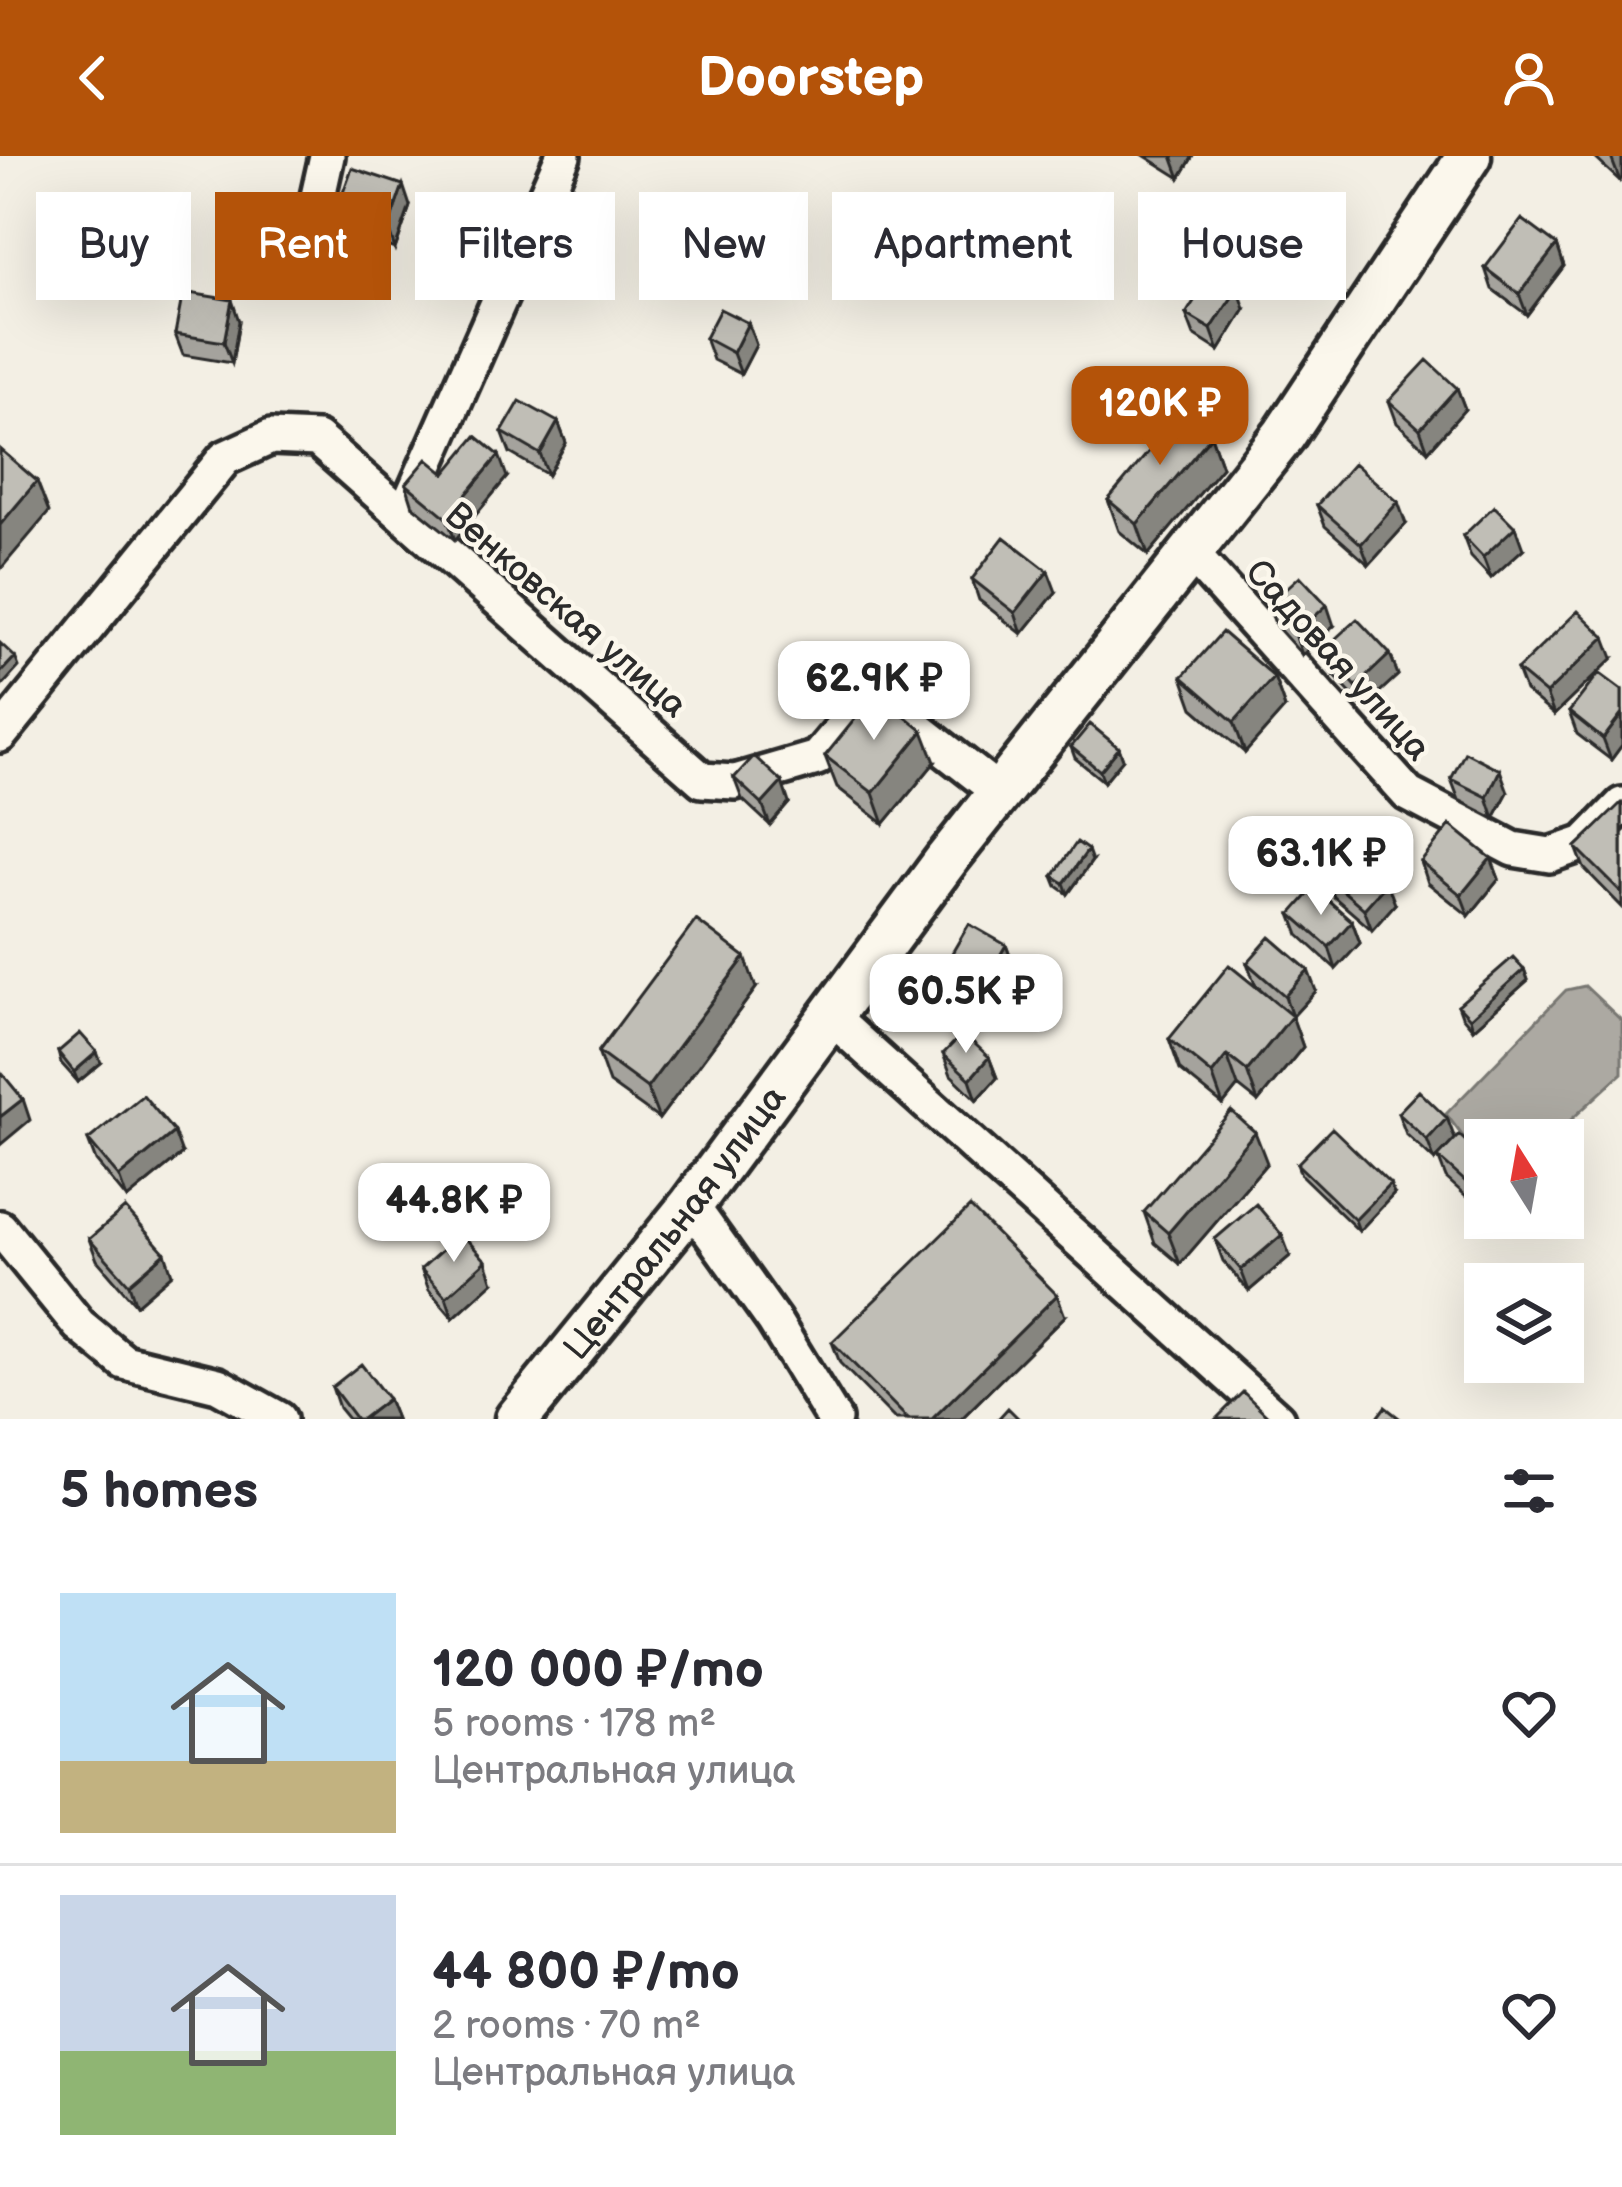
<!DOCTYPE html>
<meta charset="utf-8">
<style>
:root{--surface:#fff;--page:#f7f7f7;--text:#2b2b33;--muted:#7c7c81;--line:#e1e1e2;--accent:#b45309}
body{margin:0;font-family:"Balsamiq Sans",sans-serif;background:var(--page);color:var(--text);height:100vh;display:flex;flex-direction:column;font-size:45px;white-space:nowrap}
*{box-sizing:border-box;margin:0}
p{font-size:39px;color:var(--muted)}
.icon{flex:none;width:66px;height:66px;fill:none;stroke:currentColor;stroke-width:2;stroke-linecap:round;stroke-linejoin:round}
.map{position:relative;height:1263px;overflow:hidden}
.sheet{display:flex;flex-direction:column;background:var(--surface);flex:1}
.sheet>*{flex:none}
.top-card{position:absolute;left:36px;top:36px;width:1551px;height:108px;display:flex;gap:24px}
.needle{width:78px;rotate:349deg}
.fabs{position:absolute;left:1464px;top:963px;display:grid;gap:24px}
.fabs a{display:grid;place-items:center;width:120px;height:120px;border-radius:0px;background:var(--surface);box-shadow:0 12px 48px #0002;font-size:60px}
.price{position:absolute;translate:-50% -102px;padding:0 27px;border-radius:24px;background:#fff;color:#222;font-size:39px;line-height:78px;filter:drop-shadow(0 3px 6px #0008)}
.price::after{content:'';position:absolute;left:50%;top:72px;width:36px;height:27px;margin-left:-18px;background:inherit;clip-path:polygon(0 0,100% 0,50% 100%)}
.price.selected{background:var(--accent);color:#fff}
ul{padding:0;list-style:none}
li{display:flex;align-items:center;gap:36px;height:300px;padding:0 60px}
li+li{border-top:3px solid var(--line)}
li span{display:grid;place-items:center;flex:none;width:336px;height:240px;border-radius:0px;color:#555}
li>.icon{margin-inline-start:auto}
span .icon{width:144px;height:144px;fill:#fffc;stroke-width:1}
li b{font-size:51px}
h2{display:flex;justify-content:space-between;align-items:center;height:144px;padding:0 60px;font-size:51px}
.tag{padding:0 42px;border-radius:0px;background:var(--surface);box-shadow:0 12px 48px #0002;font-size:42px;line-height:108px}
.tag.selected{background:var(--accent);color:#fff}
header{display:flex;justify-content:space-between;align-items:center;height:156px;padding:0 60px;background:var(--accent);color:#fff;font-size:54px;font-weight:700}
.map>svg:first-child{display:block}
.water{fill:#aca9a2;stroke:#787772;stroke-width:3}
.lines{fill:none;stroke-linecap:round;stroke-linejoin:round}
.minor-casing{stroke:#2b2b2b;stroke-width:42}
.major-casing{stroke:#2b2b2b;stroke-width:51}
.minor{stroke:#fbf7ec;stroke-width:33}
.major{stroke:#fbf7ec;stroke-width:42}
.wall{fill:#a5a39d;stroke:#2b2b2b;stroke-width:3}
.shaded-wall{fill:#86857f;stroke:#2b2b2b;stroke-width:3}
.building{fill:#c0beb6;stroke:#2b2b2b;stroke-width:3}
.labels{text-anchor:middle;stroke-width:9;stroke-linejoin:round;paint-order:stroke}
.street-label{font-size:36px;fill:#2b2b2b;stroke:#fbf7ec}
</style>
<header><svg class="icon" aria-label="back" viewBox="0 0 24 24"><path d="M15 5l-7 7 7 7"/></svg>Doorstep<svg class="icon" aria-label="person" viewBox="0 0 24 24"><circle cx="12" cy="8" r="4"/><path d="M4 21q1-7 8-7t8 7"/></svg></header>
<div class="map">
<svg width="1622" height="1263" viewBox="0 0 1622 1263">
<rect width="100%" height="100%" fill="#f3efe4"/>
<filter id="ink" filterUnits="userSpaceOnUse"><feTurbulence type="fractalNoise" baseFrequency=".00833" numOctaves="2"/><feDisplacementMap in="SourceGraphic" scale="24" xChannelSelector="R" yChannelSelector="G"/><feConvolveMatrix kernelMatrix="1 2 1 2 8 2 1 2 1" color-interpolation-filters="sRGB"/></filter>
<g filter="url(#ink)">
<path class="water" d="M1585 830 1622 865V917L1549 984H1485V1010L1446 958 1566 834Z"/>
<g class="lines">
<defs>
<path id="minor" d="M317 45 327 0
M411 344 563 0
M1193 399 1408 638 1513 693 1550 699 1585 687 1622 649
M0 579 225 302 271 281 317 283 702 624 735 626 817 602 872 537 999 636
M830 860 1277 1263
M691 1049 774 1165 834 1263
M0 1072 79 1169 124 1206 218 1229 279 1263"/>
<g id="major">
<path id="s1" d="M517 1263 691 1049 947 703 1284 279 1469 0"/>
</g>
</defs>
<use href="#minor" class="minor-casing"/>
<use href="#major" class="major-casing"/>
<use href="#minor" class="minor"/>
<use href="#major" class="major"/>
</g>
<path class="wall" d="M1145 0H1193L1180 22Z
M1593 0H1622V22L1620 25Z
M410 50 395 93 344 75 337 53Z
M1557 89 1564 110 1527 159 1492 133 1485 112Z
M1245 153 1219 195 1194 179 1186 158Z
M239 165 232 207 183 199 175 178Z
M748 167 756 189 741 218 713 204 705 182Z
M1457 232 1465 253 1428 295 1397 267 1389 245Z
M558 266 566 287 548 319 510 297 502 276Z
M1211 280 1222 311 1148 399 1119 375 1108 344Z
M445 318 507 321 455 384 413 350 406 328Z
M1317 349 1406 368 1369 409 1325 370Z
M1463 380 1523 393 1491 422 1471 401Z
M972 423 1056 436 1022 478 979 444Z
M1268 449 1334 470 1302 499 1276 470Z
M1323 494 1390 498 1398 519 1363 551 1331 516Z
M1613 502 1554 559 1525 535 1517 514Z
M1182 521H1274L1285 552 1245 597 1193 552Z
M1622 534V589L1611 604 1577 578 1569 556Z
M1071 591 1119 592 1123 603 1104 626 1075 602Z
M825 600 935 606 884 668 837 631Z
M734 622 789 647 770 669 742 643Z
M1451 623 1508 636 1494 662 1459 644Z
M1622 648V751L1584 712 1576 691Z
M1491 702 1499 723 1469 760 1428 727 1421 706Z
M1092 705 1068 738 1057 730 1053 720Z
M1326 720 1395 748 1372 774 1334 741Z
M1291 758 1352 765 1360 787 1336 813 1299 779Z
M1006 789 1014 811 983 864 946 842 938 821Z
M1247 807 1316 835 1292 861 1303 891 1258 946 1238 930 1223 949 1180 914 1169 883 1290 859 1255 828Z
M1524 813 1528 824 1473 873 1462 860 1458 849Z
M756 832 659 963 609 927 598 896Z
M58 896 101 907 78 926 61 907Z
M943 898 989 901 997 922 977 944 951 919Z
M1398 957 1447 962 1475 1048 1446 1022 1438 1001 1435 1005 1406 978Z
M88 984 182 998 127 1043 96 1005Z
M1267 1007 1180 1108 1155 1087 1144 1056Z
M1297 1008 1394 1038 1359 1075 1301 1019Z
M89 1083 172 1118 136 1149 97 1104Z
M1215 1083 1290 1100 1249 1135 1223 1105Z
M421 1113 493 1126 453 1162 429 1134Z
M1065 1160 961 1263H895L840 1207 832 1186Z
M332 1231 388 1243 396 1263H348L339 1252Z"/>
<path class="shaded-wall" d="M1172 0H1193L1180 22Z
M1615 0H1622V22L1620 25 1612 4Z
M403 29 410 50 395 93 388 72Z
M1557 89 1564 110 1527 159 1519 138Z
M1238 132 1245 153 1219 195 1211 173Z
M232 144 239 165 232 207 224 186Z
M748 167 756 189 741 218 733 197Z
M1457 232 1465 253 1428 295 1420 273Z
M558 266 566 287 548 319 540 298Z
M1211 280 1222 311 1148 399 1137 368Z
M499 299 507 321 455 384 447 362Z
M37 325 49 356 0 414V369Z
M1398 346 1406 368 1369 409 1361 388Z
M1515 371 1523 393 1491 422 1483 401Z
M1048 415 1056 436 1022 478 1015 457Z
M1327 449 1334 470 1302 499 1295 478Z
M1605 481 1613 502 1554 559 1546 538Z
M1390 498 1398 519 1363 551 1356 530Z
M15 501 19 511 0 532V517Z
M1274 521 1285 552 1245 597 1234 566Z
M1622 558V589L1611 604 1603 583Z
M923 575 935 606 884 668 873 637Z
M1119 592 1123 603 1104 626 1100 615Z
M1500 614 1508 636 1494 662 1487 641Z
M782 626 789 647 770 669 762 648Z
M1088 694 1092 705 1068 738 1064 727Z
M1491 702 1499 723 1469 760 1461 739Z
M1387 727 1395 748 1372 774 1364 753Z
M1352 765 1360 787 1336 813 1329 791Z
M1006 789 1014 811 983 864 975 843Z
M745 801 756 832 659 963 647 932Z
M1524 813 1528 824 1473 873 1470 862Z
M1308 814 1316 835 1292 861 1285 840Z
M1292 860 1303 891 1258 946 1247 915Z
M97 896 101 907 78 926 74 916Z
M1227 899 1238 930 1223 949 1212 918Z
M989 901 997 922 977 944 970 923Z
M23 943 30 964 0 989V961Z
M1447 962 1455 983 1435 1005 1427 984Z
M174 976 182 998 127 1043 119 1021Z
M1255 976 1267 1007 1180 1108 1168 1077Z
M1485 1008V1038L1475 1048 1467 1027Z
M1390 1028 1394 1038 1359 1075 1355 1064Z
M1282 1079 1290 1100 1249 1135 1241 1114Z
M165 1097 172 1118 136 1149 129 1128Z
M486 1105 493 1126 453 1162 446 1141Z
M1057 1139 1065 1160 961 1263H932Z
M388 1243 396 1263H362Z"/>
<path class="building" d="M352 12 403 29 388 72 337 53Z
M1522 63 1557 89 1519 138 1485 112Z
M1212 116 1238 132 1211 173 1186 158Z
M183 136 232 144 224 186 175 178Z
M720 153 748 167 733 197 705 182Z
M1427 204 1457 232 1420 273 1389 245Z
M520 245 558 266 540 298 502 276Z
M1182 256 1211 280 1137 368 1108 344Z
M476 280 499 299 447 362 406 328 427 303 445 318Z
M0 293 37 325 0 369Z
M1354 307 1398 346 1361 388 1317 349Z
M1494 350 1515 371 1483 401 1463 380Z
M1004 381 1048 415 1015 457 972 423Z
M1300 420 1327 449 1295 478 1268 449Z
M1578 455 1605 481 1546 538 1517 514Z
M1357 463 1390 498 1356 530 1323 494Z
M1222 476 1274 521 1234 566 1182 521Z
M0 487 15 501 0 517Z
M1599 517 1622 534V558L1603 583 1569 556Z
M876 537 923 575 873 637 825 600Z
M1090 568 1119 592 1100 615 1071 591Z
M1465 596 1500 614 1487 641 1451 623Z
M754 600 782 626 762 648 734 622Z
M1621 647 1622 648V737L1576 691Z
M1450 669 1491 702 1461 739 1421 706Z
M1077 686 1088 694 1064 727 1053 720Z
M1349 694 1387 727 1364 753 1326 720Z
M1314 732 1352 765 1329 791 1291 758Z
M696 764 745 801 647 932 598 896Z
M969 768 1006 789 975 843 938 821Z
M1270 781 1308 814 1285 840 1247 807Z
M1513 801 1524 813 1470 862 1458 849Z
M1229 809 1292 860 1247 915 1227 899 1212 918 1169 883Z
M80 877 97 896 74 916 58 896Z
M963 877 989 901 970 923 943 898Z
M0 915 23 943 0 961Z
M1419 935 1447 962 1427 984 1398 957Z
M143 939 174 976 119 1021 88 984Z
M1231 955 1255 976 1168 1077 1144 1056Z
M1332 972 1390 1028 1355 1064 1297 1008Z
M1459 979 1485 1003V1008L1467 1027 1438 1001Z
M1256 1048 1282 1079 1241 1114 1215 1083Z
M970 1051 1057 1139 932 1263H908L832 1186Z
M125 1052 165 1097 129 1128 89 1083Z
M461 1077 486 1105 446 1141 421 1113Z
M361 1208 388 1243 362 1263H356L332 1231Z
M1243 1236 1271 1263H1216Z
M1385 1251 1399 1262 1398 1263H1376Z
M1008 1252 1019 1263H998Z"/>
</g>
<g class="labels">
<g class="street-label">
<text transform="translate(567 453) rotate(41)" y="13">Венковская улица</text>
<text transform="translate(1339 503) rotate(48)" y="13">Садовая улица</text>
<text dy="13" stroke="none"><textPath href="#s1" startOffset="252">Центральная улица</textPath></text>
</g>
</g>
</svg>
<div class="fabs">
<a><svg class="needle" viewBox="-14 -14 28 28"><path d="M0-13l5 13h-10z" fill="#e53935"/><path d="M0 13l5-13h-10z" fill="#7c7c81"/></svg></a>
<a><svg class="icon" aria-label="layers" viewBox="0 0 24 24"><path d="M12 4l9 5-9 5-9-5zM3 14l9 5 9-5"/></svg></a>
</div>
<b class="price selected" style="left:1160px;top:312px">120K ₽</b>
<b class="price" style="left:874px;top:587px">62.9K ₽</b>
<b class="price" style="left:1321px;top:762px">63.1K ₽</b>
<b class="price" style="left:966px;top:900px">60.5K ₽</b>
<b class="price" style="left:454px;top:1109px">44.8K ₽</b>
<div class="top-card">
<a class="tag">Buy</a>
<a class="tag selected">Rent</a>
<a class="tag">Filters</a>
<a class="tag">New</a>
<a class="tag">Apartment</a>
<a class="tag">House</a>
</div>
</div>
<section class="sheet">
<h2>5 homes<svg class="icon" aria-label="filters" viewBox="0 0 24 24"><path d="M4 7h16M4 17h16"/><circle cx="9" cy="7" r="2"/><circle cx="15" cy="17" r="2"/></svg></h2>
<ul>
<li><span style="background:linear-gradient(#bfe0f5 70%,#c2b280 0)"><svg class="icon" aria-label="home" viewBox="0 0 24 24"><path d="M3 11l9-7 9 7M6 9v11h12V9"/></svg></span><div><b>120 000 ₽/mo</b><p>5 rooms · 178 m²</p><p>Центральная улица</p></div><svg class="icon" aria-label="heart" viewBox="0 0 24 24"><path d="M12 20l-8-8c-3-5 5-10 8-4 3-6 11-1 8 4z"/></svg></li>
<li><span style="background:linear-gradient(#c9d6e8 65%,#8fb573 0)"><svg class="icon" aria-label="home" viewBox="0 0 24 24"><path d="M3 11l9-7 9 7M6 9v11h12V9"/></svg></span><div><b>44 800 ₽/mo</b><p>2 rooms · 70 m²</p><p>Центральная улица</p></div><svg class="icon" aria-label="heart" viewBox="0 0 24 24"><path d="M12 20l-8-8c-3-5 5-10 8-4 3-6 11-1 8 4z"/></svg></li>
</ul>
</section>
